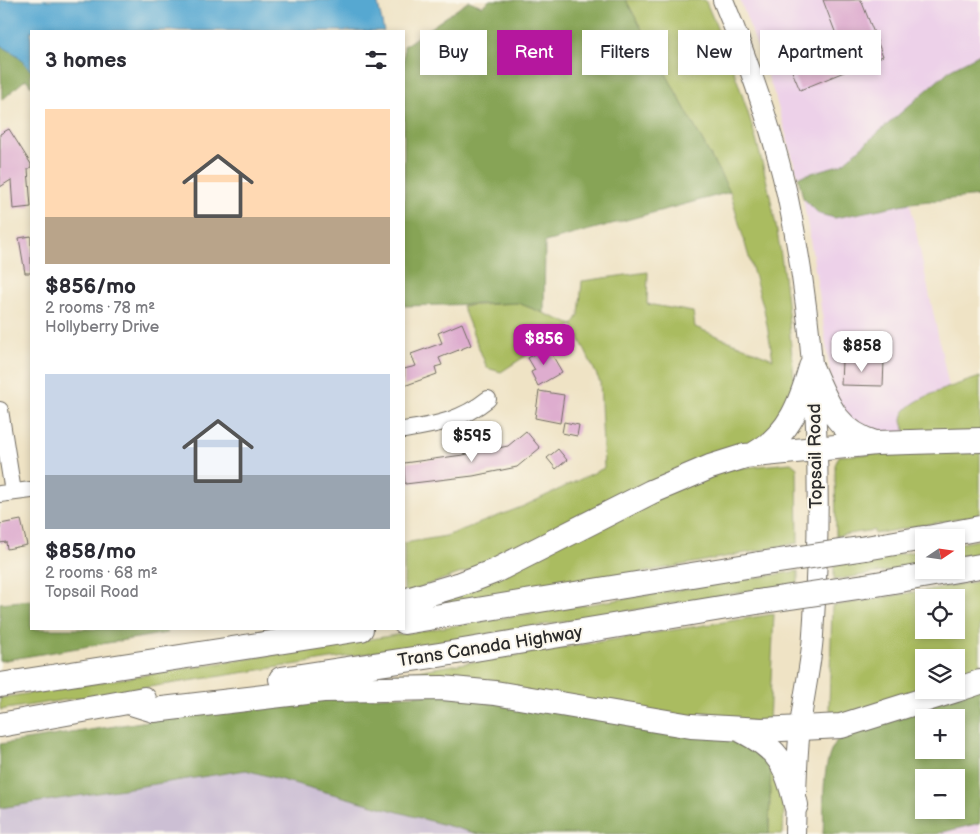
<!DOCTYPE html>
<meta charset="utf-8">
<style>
:root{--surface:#fff;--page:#f7f7f7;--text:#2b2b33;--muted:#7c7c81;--accent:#b5179e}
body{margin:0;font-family:"Balsamiq Sans",sans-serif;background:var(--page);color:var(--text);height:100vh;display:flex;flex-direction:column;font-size:19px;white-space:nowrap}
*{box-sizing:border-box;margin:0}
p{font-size:16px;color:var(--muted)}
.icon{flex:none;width:28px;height:28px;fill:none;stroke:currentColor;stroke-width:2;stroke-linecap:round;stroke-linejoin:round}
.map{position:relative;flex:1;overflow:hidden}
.side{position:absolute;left:30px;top:30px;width:375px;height:600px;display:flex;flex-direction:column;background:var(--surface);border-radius:0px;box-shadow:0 2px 8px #0003}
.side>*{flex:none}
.top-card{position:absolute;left:420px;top:30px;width:475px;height:45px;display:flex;gap:10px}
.needle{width:32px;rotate:77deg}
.buttons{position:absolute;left:915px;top:529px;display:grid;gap:10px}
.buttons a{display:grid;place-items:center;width:50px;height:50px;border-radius:0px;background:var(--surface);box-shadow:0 2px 8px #0003;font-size:25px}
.price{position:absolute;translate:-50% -42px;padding:0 11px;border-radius:10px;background:#fff;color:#222;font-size:16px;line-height:32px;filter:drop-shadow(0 1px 2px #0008)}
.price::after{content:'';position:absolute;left:50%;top:30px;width:15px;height:11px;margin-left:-8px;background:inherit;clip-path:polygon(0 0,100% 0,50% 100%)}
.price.current{background:var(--accent);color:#fff}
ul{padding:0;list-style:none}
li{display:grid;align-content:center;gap:10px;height:265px;padding:0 15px}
li span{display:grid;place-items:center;height:155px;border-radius:0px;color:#555}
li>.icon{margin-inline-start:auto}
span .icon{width:90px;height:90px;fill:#fffc;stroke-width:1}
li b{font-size:21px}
h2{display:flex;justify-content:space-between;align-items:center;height:60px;padding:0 15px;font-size:21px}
.tag{padding:0 18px;border-radius:0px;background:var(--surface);box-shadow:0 2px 8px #0003;font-size:18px;line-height:45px}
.tag.current{background:var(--accent);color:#fff}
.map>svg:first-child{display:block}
.built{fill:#edd1e9}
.industrial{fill:#ccbfd4}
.green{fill:#aabc60;stroke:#6a7446;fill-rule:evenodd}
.forest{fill:#87a456;stroke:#596840;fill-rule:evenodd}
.water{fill:#56a8d1;stroke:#406a7e}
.building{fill:#deadcf}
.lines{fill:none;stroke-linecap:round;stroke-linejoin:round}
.minor-casing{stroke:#706b61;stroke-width:18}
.major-casing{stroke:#706b61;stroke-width:22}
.highway-casing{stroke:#706b61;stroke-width:26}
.minor{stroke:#fff;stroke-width:16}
.major{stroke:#fff;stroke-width:20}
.highway{stroke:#fff;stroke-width:24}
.highway-bridge-casing{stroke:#706b61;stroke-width:26;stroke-linecap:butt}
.highway-bridge{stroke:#fff;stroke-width:24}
.labels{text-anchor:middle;stroke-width:4;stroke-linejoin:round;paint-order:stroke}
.street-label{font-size:18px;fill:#2b2b2b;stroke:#fbf7ec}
</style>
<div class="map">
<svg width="980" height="834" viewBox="0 0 980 834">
<rect width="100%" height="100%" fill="#fbf7ec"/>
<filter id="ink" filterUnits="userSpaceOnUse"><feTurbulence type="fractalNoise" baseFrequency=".02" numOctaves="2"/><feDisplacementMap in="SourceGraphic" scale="10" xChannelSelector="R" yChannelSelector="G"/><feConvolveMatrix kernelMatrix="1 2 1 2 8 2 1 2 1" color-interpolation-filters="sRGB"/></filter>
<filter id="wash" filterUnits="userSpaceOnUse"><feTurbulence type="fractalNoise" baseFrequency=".0096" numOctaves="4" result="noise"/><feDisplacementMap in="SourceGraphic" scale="20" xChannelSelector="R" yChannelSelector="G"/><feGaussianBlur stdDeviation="1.12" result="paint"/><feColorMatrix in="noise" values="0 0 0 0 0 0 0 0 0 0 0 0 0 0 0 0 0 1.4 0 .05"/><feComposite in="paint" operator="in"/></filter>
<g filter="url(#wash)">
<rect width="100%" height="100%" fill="#efe3c5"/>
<path class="built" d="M740 0H980V54L951 69 842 164 798 177 775 96Z
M803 198 812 207 844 217 910 203 949 387 917 402 907 434 859 431 833 395 819 293Z
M980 823V834H935L977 824Z"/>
<path class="industrial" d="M246 770 478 834H0V808Z"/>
<path class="green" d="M626 0H705C754 110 781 215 790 336 791 349 796 385 793 396 790 407 776 425 770 435L507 557 404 593V543L446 536 524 506 604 468 600 382 573 325 501 372 487 368 462 306 518 303 573 325 579 315 582 281 648 272 647 304 693 312 695 327 773 359 764 309 730 192Z
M980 377V434H907C905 429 900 422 903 415 908 398 963 383 980 377Z
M980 447V515L874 534V530L836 536 835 465 839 456Z
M791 463 797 468 798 543 520 596 404 614 719 470Z
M980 540V555L956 559V544Z
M924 550V565L834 580V565Z
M798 571V583L435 643 0 710V698Z
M980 581V677L956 685V658H924V690L838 716 832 713 829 707 832 606ZM924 598H956V630H924Z
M774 614 769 723 334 684Z
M771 755 785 785 783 834H769Z"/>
<path class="forest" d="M490 0H626L730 192 545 242 544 313 518 303 404 306V46L469 1 482 6Z
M0 45 17 55 31 71V86L26 79 2 100Z
M980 54V196L910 203 835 218 819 214 803 198 798 177 842 164 951 69Z
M31 600V629H166L167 633 0 661V603Z
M980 687V823L935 834H823C825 802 819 759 841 735ZM924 718H956V750H924ZM924 778H956V810H924Z
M438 694 613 720 757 745 771 755 769 834H478L246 770 0 808V744L263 703Z"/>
<path class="water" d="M0 0H377L384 31H31V71L17 55 0 45Z"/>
<g id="blocks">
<path class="building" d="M823 0H861L883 56 800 90 788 62 839 42Z
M9 129 31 164V167L28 169 31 207 13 209 11 180 0 187V134Z
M31 236V273H25L19 238Z
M462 323 471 345 439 358 442 365 435 367 437 374 404 386V369L416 366 411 354 442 343 438 333Z
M547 346 562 372 538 386 531 372 535 370 528 358Z
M842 360 884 361 883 386 841 385Z
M539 391 564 395 560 423 535 418Z
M564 422 579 425 577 436 562 433Z
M526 431 540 448 517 467 473 476 405 484 404 463 463 455 508 446Z
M558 449 567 460 556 469 547 458Z
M21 520 27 545 7 549 6 542 0 543V524Z"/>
</g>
</g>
<g filter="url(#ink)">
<use href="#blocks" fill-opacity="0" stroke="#706b61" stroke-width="1"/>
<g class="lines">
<defs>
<path id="minor" d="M0 410 13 492
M404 430C436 425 462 420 488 399
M0 494 31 490"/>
<path id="major" d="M723 0C749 63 772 128 787 194 818 337 823 489 813 635 811 666 803 697 800 728 796 763 796 799 795 834"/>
<path id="highway" d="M811 367C827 402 835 431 875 443
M756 453C790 434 801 402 811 367
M928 538 980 528
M866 548 924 538
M865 586 980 566
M404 601 461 584 495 571 651 492 710 467 745 456 876 443 980 440
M404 622 759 564
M281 679 439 655 757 602
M0 685 361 629
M956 690 980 682
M128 702 154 710 323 690 442 688 495 693 691 726 762 730 841 726 956 690
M0 725 144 699
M741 730C779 749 787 765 796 805"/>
</defs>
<use href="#minor" class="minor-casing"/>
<use href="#major" class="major-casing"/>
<use href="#highway" class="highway-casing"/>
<use href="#minor" class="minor"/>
<use href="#major" class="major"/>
<use href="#highway" class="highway"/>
<defs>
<path id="highway-bridge" d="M759 564 866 548
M757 602 865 586"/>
</defs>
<use href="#highway-bridge" class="highway-bridge-casing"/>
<use href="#highway-bridge" class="highway-bridge"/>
</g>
</g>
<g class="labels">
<g class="street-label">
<text transform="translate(815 456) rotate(-91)" y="6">Topsail Road</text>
<text transform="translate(490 646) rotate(-9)" y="6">Trans Canada Highway</text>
</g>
</g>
</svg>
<div class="buttons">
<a><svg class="needle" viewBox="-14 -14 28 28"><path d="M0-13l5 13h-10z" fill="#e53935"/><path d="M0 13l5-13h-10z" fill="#7c7c81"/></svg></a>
<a><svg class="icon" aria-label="locate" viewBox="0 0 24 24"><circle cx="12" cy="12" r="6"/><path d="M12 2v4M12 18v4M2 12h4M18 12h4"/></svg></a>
<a><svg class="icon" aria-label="layers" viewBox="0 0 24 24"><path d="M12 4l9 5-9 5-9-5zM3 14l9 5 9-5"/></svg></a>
<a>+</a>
<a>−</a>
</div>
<b class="price current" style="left:544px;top:366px">$856</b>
<b class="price" style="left:862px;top:373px">$858</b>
<b class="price" style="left:472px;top:463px">$595</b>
<div class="top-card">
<a class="tag">Buy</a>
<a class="tag current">Rent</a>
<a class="tag">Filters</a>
<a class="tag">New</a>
<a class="tag">Apartment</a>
</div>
<section class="side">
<h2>3 homes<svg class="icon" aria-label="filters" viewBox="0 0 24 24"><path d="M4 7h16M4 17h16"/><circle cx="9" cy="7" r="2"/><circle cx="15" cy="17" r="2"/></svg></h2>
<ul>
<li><span style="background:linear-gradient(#ffd9b3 70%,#b9a48a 0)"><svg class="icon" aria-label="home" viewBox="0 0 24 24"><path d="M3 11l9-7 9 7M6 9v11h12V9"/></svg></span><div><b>$856/mo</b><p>2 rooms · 78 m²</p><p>Hollyberry Drive</p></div></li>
<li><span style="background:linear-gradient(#c9d6e8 65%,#9aa5b1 0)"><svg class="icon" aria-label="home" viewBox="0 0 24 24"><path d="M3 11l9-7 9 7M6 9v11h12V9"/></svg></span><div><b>$858/mo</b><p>2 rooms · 68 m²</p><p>Topsail Road</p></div></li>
</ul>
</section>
</div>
